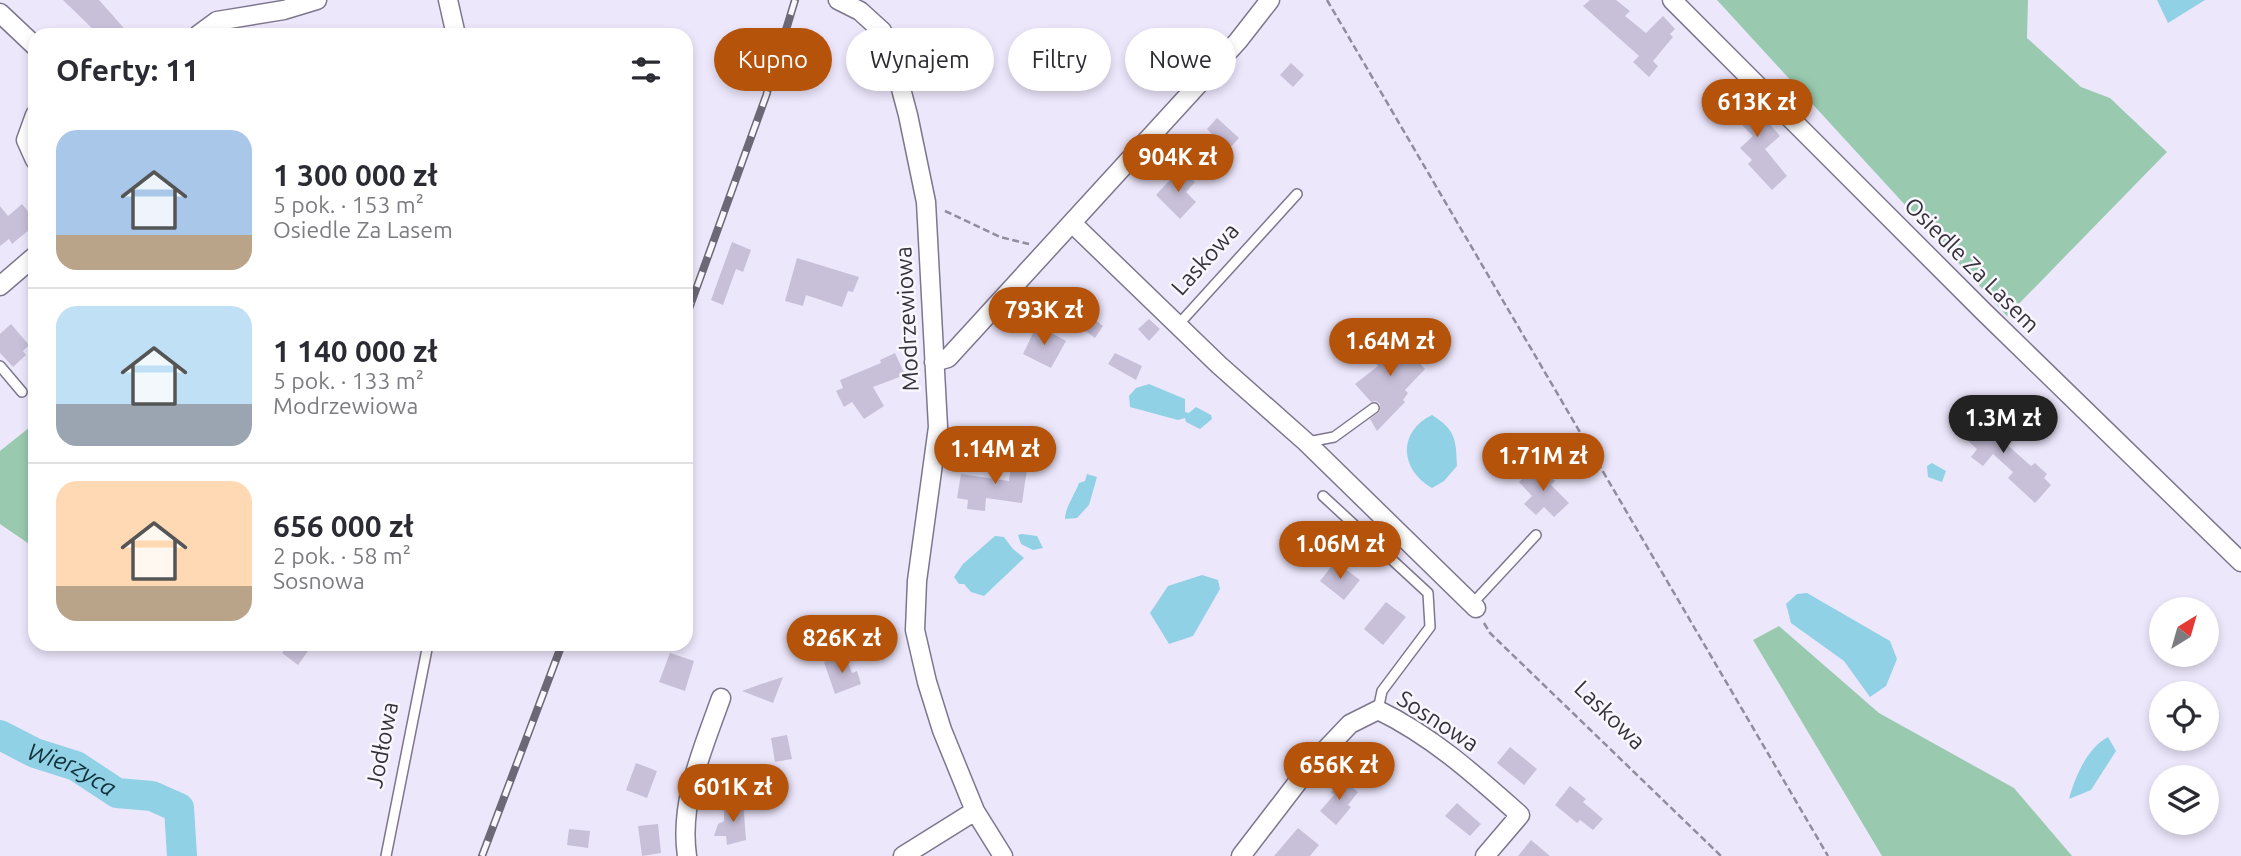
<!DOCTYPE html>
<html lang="pl">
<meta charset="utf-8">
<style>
:root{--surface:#fff;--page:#f2f2f3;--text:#2b2b33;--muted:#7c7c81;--line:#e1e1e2;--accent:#b45309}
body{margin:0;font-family:Ubuntu,sans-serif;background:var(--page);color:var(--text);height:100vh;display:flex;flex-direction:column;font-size:26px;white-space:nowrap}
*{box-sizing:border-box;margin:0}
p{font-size:23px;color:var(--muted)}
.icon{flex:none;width:38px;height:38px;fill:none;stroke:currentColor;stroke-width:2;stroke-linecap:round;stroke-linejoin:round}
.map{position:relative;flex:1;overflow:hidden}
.side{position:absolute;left:28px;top:28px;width:665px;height:623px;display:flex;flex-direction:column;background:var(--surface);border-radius:21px;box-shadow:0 4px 10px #0003}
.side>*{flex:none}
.hud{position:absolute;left:714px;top:28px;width:665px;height:63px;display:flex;gap:14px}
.needle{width:46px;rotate:37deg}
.controls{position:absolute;left:2149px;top:597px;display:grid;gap:14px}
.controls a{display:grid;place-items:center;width:70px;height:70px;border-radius:50%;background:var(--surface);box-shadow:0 4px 10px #0003;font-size:35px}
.price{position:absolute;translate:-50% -60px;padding:0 16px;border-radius:24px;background:var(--accent);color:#fff;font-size:23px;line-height:46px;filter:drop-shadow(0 2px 4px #0008)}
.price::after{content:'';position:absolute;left:50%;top:42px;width:21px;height:16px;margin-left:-10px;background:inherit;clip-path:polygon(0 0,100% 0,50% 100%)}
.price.active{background:#222;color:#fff}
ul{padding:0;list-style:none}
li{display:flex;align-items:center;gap:21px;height:175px;padding:0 28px}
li+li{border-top:2px solid var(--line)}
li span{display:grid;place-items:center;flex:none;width:196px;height:140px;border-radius:21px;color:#555}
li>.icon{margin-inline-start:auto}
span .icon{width:84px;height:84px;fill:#fffc;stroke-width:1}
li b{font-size:30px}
h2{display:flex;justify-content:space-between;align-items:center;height:84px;padding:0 28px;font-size:30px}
.pill{padding:0 24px;border-radius:32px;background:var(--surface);box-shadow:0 4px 10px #0003;font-size:24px;line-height:63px}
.pill.active{background:var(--accent);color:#fff}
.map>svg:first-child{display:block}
.green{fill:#99cab0}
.water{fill:#90d1e6}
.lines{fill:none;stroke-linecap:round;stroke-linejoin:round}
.river{stroke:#90d1e6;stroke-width:30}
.building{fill:#c8c0d9}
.lane-casing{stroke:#7d768d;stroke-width:12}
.street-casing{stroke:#7d768d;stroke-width:21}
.path{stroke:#918d9c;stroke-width:2.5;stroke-dasharray:7 3.5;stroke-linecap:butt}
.lane{stroke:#fff;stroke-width:9}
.street{stroke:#fff;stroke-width:18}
.rail-casing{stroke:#6c6875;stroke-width:8}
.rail{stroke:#f9f7fd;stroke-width:5;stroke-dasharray:16;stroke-linecap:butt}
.labels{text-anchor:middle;stroke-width:5;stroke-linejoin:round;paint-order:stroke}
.street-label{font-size:23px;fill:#34313b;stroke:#f9f7fd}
.water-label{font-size:24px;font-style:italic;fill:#11313a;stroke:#f9f7fd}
</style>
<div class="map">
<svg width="2241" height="856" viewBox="0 0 2241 856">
<rect width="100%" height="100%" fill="#ede7fc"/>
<path class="green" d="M1717 0H2028L2027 38 2081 87 2110 98 2167 152 2007 316Z
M35 423V548L0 524V451Z
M1779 626 1879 713 2014 788 2072 856H1882L1753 640Z"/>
<path class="water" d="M2157 0H2205L2168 23Z
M1149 384 1185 399V412L1189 413 1196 407 1211 415 1212 419 1200 429 1186 422 1185 418 1178 420 1130 407 1129 396 1136 388Z
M1432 415C1456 430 1456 440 1457 466L1444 481 1432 488C1400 470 1397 432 1432 415Z
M1932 463 1946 471 1942 482 1928 477 1927 466Z
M1087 474 1097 477 1089 505 1077 518 1065 519C1065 508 1075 494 1079 483L1085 481Z
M1022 534 1037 536 1043 548 1033 550 1021 544 1018 535Z
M995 536 1004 537 1013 549 1024 558 984 596 971 592 964 584H959L954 577 963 564Z
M1202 575 1218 580 1220 589 1193 636 1169 644 1150 613 1168 586Z
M1807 593 1890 641 1897 659 1886 686 1870 697 1844 661 1791 623 1786 604 1797 594Z
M2108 737 2116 751 2091 790 2069 799C2075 777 2087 748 2108 737Z"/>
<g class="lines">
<path class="river" id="s1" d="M0 735 35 753 76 766 117 793 152 796 179 808 182 856"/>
</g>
<path class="building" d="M63 0H99L130 35H99Z
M1590 0H1616L1630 11 1625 16 1646 33 1663 16 1675 29 1670 34 1673 37 1653 61 1658 66 1649 77 1633 62 1639 56 1583 6Z
M1291 63 1304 75 1293 87 1280 75Z
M1740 89 1780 136 1765 149 1787 176 1772 190 1748 164 1752 160 1740 148 1753 136 1723 106Z
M1217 118 1239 138 1215 164 1199 148 1212 134 1207 129Z
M1181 168 1195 182 1186 192 1196 202 1180 219 1156 195Z
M22 204 35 220V225L12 244 9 239 0 246V206L8 216Z
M732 242 751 250 743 272 736 269 723 305 711 300Z
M797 258 859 277 853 292 848 291 842 307 806 295 803 306 785 301Z
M1084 311 1103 326 1095 338 1075 323Z
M1149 319 1160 329 1149 341 1138 329Z
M11 324 29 345 23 351 26 355 13 367 0 353V334Z
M1037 325 1066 341 1051 368 1023 354Z
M1399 329 1407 339 1402 344 1425 369 1405 390 1408 393 1403 400 1405 402 1377 431 1370 419 1380 411V404L1376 401 1371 402 1355 384 1378 366 1369 356Z
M895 353 905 375 873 387 884 406 864 419 852 402 844 407 836 391 843 388 840 380 881 363 880 360Z
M1115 353 1142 366 1136 380 1108 364Z
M1965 412 1969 418 1974 412 1990 429 1994 424 2008 437 2004 442 2031 466 2035 463 2047 474 2044 478 2051 485 2035 503 2008 478 2013 472 1993 454 1983 466 1971 457 1977 449 1957 431 1959 429 1955 425Z
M1012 454 1029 455 1022 503 986 498 985 511 967 509 968 500 957 498 961 474 1009 481Z
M1533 468 1541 475 1545 470 1555 481 1551 485 1569 503 1554 517 1544 507 1536 515 1524 504 1532 496 1519 482Z
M1334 563 1342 570 1344 568 1360 580 1344 600 1320 581Z
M1386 602 1406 617 1383 645 1364 629Z
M289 644H313L298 665 282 653Z
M670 653 694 661 685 691 659 682Z
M845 655 852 673 857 671 861 684 835 694 824 662Z
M783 677 773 703 742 691 761 684Z
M787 735 792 759 775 762 771 738Z
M1510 747 1537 769 1524 785 1497 763Z
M636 763 657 771 647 798 626 790Z
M1342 779 1358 792 1348 805 1351 807 1336 825 1320 811 1334 795 1331 792Z
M1570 786 1586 799 1583 802 1603 819 1593 830 1580 820 1577 823 1555 805Z
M743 801 746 840 727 845 726 836H714L718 824 724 821V804Z
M1457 803 1481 824 1470 836 1445 816Z
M658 824 661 853 642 856 638 826Z
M1298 828 1319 845 1310 856H1274Z
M569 829 590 831 588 848 567 845Z
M1531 840 1550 856H1518Z"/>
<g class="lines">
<defs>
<path id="lane" d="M1178 325 1297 194
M0 366 22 392
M1308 442 1334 437 1374 408
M1323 496 1428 593 1430 627 1382 691 1378 710
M1472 604 1536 535
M386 856 428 644"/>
<path id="street" d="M448 0 456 35
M838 0 860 11 882 31 892 55 908 115 926 202 938 427 917 581 915 630 927 682 942 730 975 811 1003 856
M1672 0 1984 312 2241 562
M0 13 35 46
M198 35 217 21 284 10 317 0
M35 115 26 140 35 160
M1073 224 1219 365 1306 442 1476 608
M0 286 35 256
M934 362 948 358 1238 41 1270 0
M687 856C679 801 703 749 721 698
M903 856 975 811
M1241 856 1310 766 1350 724 1378 710C1432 736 1475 775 1520 815L1485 856"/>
</defs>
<use href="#lane" class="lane-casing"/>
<use href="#street" class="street-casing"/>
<path class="path" d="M1327 0 1828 856
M945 211 1000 237 1029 244
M1484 623 1490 633 1721 856"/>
<use href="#lane" class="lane"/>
<use href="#street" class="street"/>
<defs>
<path id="rail" d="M686 317 766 96 795 0
M482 856 562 644"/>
</defs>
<use href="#rail" class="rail-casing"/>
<use href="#rail" class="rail"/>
</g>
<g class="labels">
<g class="street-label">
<text transform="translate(1205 259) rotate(-48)" y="8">Laskowa</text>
<text transform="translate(1972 265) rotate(45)" y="8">Osiedle Za Lasem</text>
<text transform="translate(907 319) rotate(-93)" y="8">Modrzewiowa</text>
<text transform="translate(1610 715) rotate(44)" y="8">Laskowa</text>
<text transform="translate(1438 721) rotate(33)" y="8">Sosnowa</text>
<text transform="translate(382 745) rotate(-79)" y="8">Jodłowa</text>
</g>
<g class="water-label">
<text dy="8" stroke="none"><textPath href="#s1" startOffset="80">Wierzyca</textPath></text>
</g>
</g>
</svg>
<div class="controls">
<a><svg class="needle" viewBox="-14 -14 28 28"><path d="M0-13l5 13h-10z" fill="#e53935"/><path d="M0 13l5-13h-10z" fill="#7c7c81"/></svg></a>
<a><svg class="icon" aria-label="locate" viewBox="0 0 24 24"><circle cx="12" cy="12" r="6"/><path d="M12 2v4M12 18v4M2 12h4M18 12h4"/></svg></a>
<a><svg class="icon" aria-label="layers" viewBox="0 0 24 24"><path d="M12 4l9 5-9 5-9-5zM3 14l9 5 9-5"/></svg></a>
</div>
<b class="price" style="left:1757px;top:139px">613K zł</b>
<b class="price" style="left:1178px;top:194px">904K zł</b>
<b class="price" style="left:1044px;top:347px">793K zł</b>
<b class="price" style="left:1390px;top:378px">1.64M zł</b>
<b class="price active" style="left:2003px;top:455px">1.3M zł</b>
<b class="price" style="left:995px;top:486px">1.14M zł</b>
<b class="price" style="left:1543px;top:493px">1.71M zł</b>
<b class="price" style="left:1340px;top:581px">1.06M zł</b>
<b class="price" style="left:842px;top:675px">826K zł</b>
<b class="price" style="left:1339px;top:802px">656K zł</b>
<b class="price" style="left:733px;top:824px">601K zł</b>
<div class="hud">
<a class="pill active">Kupno</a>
<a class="pill">Wynajem</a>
<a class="pill">Filtry</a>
<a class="pill">Nowe</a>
</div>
<section class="side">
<h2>Oferty: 11<svg class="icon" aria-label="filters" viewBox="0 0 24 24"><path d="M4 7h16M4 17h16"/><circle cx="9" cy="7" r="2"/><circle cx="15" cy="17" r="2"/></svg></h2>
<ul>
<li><span style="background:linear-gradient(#a9c7e8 75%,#b9a48a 0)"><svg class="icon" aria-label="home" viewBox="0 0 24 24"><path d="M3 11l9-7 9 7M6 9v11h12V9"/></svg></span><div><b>1 300 000 zł</b><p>5 pok. · 153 m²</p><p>Osiedle Za Lasem</p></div></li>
<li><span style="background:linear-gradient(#bfe0f5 70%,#9aa5b1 0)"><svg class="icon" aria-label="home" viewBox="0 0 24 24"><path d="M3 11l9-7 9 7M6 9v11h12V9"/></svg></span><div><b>1 140 000 zł</b><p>5 pok. · 133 m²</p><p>Modrzewiowa</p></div></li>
<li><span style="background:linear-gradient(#ffd9b3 75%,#b9a48a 0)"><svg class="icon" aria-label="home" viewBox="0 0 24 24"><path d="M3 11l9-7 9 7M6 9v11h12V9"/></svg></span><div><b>656 000 zł</b><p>2 pok. · 58 m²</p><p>Sosnowa</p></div></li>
</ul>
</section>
</div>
